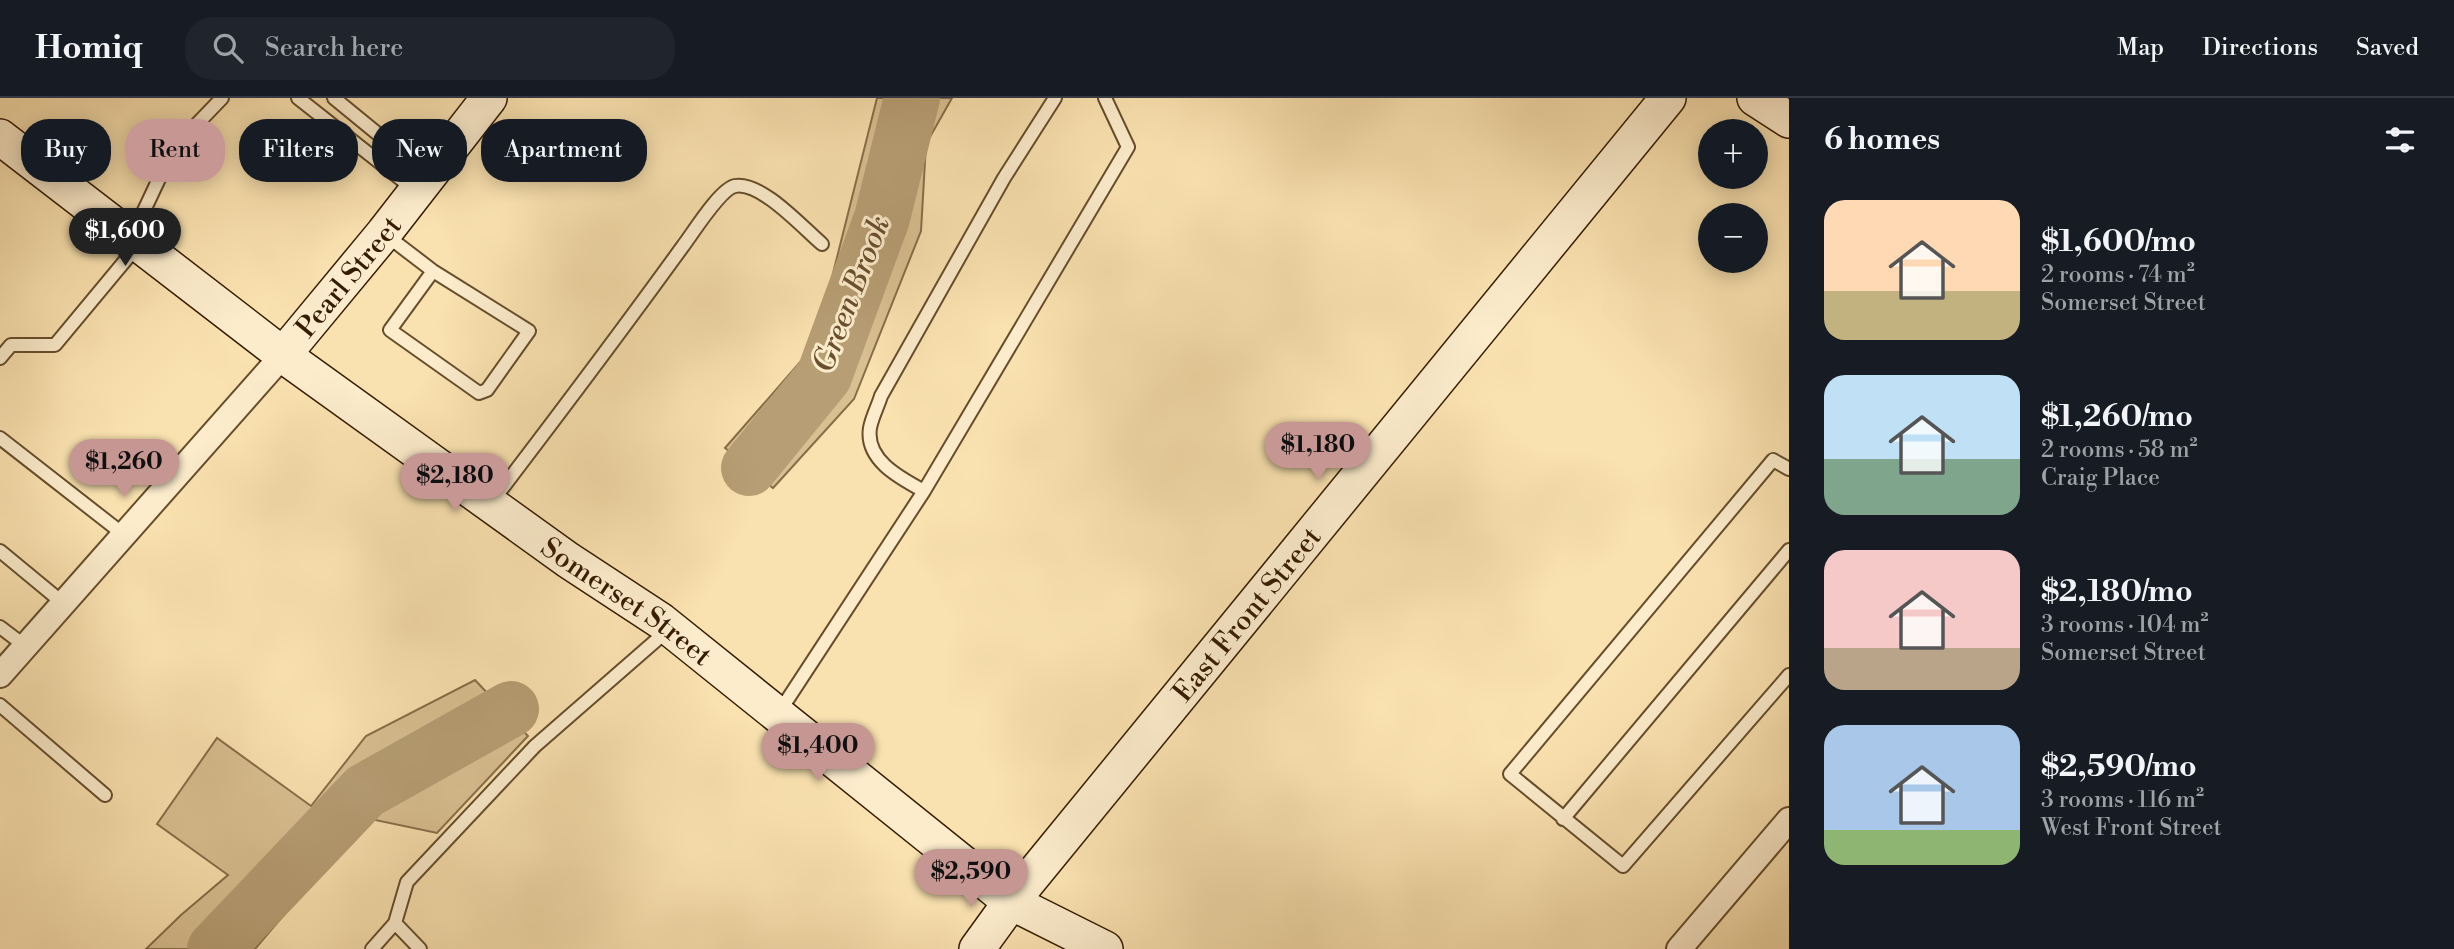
<!DOCTYPE html>
<meta charset="utf-8">
<style>
:root{--surface:#171b24;--page:#20242c;--text:#f1f3f6;--muted:#9ea1a6;--line:#363941;--accent:#c59692}
body{margin:0;font-family:"Libre Bodoni",serif;background:var(--page);color:var(--text);height:100vh;display:flex;flex-direction:column;font-size:26px;white-space:nowrap}
*{box-sizing:border-box;margin:0}
p{font-size:23px;color:var(--muted)}
.icon{flex:none;width:38px;height:38px;fill:none;stroke:currentColor;stroke-width:2;stroke-linecap:round;stroke-linejoin:round}
.map{position:relative;flex:1;overflow:hidden}
.side{display:flex;flex-direction:column;background:var(--surface);width:665px}
.side>*{flex:none}
.hud{position:absolute;left:21px;top:21px;width:665px;height:63px;display:flex;gap:14px}
.buttons{position:absolute;left:1698px;top:21px;display:grid;gap:14px}
.buttons a{display:grid;place-items:center;width:70px;height:70px;border-radius:50%;background:var(--surface);box-shadow:0 4px 18px #0003;font-size:35px}
.price{position:absolute;translate:-50% -60px;padding:0 16px;border-radius:24px;background:var(--accent);color:#111;font-size:23px;line-height:46px;filter:drop-shadow(0 2px 4px #0008)}
.price::after{content:'';position:absolute;left:50%;top:42px;width:21px;height:16px;margin-left:-10px;background:inherit;clip-path:polygon(0 0,100% 0,50% 100%)}
.price.active{background:#222;color:#fff}
ul{padding:0;list-style:none}
li{display:flex;align-items:center;gap:21px;height:175px;padding:0 35px}
li span{display:grid;place-items:center;flex:none;width:196px;height:140px;border-radius:21px;color:#555}
li>.icon{margin-inline-start:auto}
span .icon{width:84px;height:84px;fill:#fffc;stroke-width:1}
li b{font-size:30px}
h2{display:flex;justify-content:space-between;align-items:center;height:84px;padding:0 35px;font-size:30px}
.chip{padding:0 24px;border-radius:28px;background:var(--surface);box-shadow:0 4px 18px #0003;font-size:24px;line-height:63px}
.chip.active{background:var(--accent);color:#111}
header{display:flex;align-items:center;gap:42px;box-sizing:border-box;height:98px;padding:0 35px;background:var(--surface);border-bottom:2px solid var(--line)}
header strong{font-size:33px}
nav{display:flex;gap:38px;margin-inline-start:auto;font-size:24px}
.search{width:490px;height:63px;background:var(--page);display:flex;align-items:center;gap:18px;box-sizing:border-box;padding:0 24px;border-radius:28px;color:var(--muted);font-size:26px}
main{display:flex;flex:1;min-height:0}
.map>svg:first-child{display:block}
.green{fill:#d9c092;stroke:#876e49;stroke-width:2}
.lines{fill:none;stroke-linecap:round;stroke-linejoin:round}
.river{stroke:#b79e74;stroke-width:56}
.lane-casing{stroke:#664d2c;stroke-width:16}
.street-casing{stroke:#664d2c;stroke-width:28}
.secondary-casing{stroke:#351b00;stroke-width:38}
.lane{stroke:#fceccc;stroke-width:12}
.street{stroke:#fceccc;stroke-width:24}
.secondary{stroke:#fceccc;stroke-width:35}
.labels{text-anchor:middle;stroke-width:6;stroke-linejoin:round;paint-order:stroke}
.street-label{font-size:28px;fill:#351b00;stroke:#fceccc}
.water-label{font-size:30px;font-style:italic;fill:#694f2e;stroke:#fceccc}
</style>
<header>
<strong>Homiq</strong>
<div class="search"><svg class="icon" aria-label="search" viewBox="0 0 24 24"><circle cx="10" cy="10" r="6"/><path d="M15 15l6 6"/></svg>Search here</div>
<nav><a>Map</a><a>Directions</a><a>Saved</a></nav>
</header>
<main>
<div class="map">
<svg width="1789" height="851" viewBox="0 0 1789 851">
<rect width="100%" height="100%" fill="#fae2b0"/>
<filter id="stains"><feTurbulence type="fractalNoise" baseFrequency=".00286" numOctaves="4"/><feColorMatrix values="0 0 0 0 .2 0 0 0 0 .09 0 0 0 0 .02 0 0 0 .5 -.17"/></filter>
<radialGradient id="worn" r=".72"><stop offset=".6" stop-color="#630" stop-opacity="0"/><stop offset="1" stop-color="#630" stop-opacity=".3"/></radialGradient>
<path class="green" d="M877 0H952L926 46 921 133 854 301 773 390 725 350 815 247Z
M475 582 528 638 437 735 366 720 255 851H146L181 817 228 777 157 726 217 640 311 708 366 638Z"/>
<g class="lines">
<path class="river" d="M749 370 824 278 882 120 912 0
M215 851 365 693 511 611"/>
<defs>
<path id="lane" d="M298 0 416 93
M334 0 428 77
M386 137 433 173 529 233 487 292 479 295 390 232 433 173
M0 260 11 247H55L139 146 141 119 173 51 222 0
M0 340 123 436
M1789 371 1773 362 1510 676 1623 768 1789 577
M924 393C900 380 865 362 870 330 872 319 878 308 881 298L1004 80 1055 0
M491 405C556 320 620 235 683 148 693 135 720 91 735 88 761 83 803 130 822 146
M0 453 63 505
M0 529 25 548
M0 607 105 697
M778 616 924 393 1128 49 1105 0
M1563 721 1789 452
M395 825 407 784 535 648 668 532
M372 851 395 825 420 851"/>
<path id="street" d="M0 577 283 257
M1679 851 1789 722"/>
<g id="secondary">
<path d="M1755 0 1789 22"/>
<path id="s1" d="M0 39 283 257 568 462 661 523 1011 804 1105 851"/>
<path id="s2" d="M283 257 384 135 489 0"/>
<path id="s3" d="M977 851 1011 804 1668 0"/>
</g>
</defs>
<use href="#lane" class="lane-casing"/>
<use href="#street" class="street-casing"/>
<use href="#secondary" class="secondary-casing"/>
<use href="#lane" class="lane"/>
<use href="#street" class="street"/>
<use href="#secondary" class="secondary"/>
</g>
<g class="labels">
<g class="street-label">
<text dy="10" stroke="none"><textPath href="#s2" startOffset="102">Pearl Street</textPath></text>
<text dy="10" stroke="none"><textPath href="#s1" startOffset="780">Somerset Street</textPath></text>
<text dy="10" stroke="none"><textPath href="#s3" startOffset="430">East Front Street</textPath></text>
</g>
<g class="water-label">
<text transform="translate(851 196) rotate(-69)" y="10">Green Brook</text>
</g>
</g>
<rect width="100%" height="100%" filter="url(#stains)"/>
<rect width="100%" height="100%" fill="url(#worn)"/>
</svg>
<div class="buttons">
<a>+</a>
<a>−</a>
</div>
<b class="price active" style="left:125px;top:170px">$1,600</b>
<b class="price" style="left:1318px;top:384px">$1,180</b>
<b class="price" style="left:124px;top:401px">$1,260</b>
<b class="price" style="left:455px;top:415px">$2,180</b>
<b class="price" style="left:818px;top:685px">$1,400</b>
<b class="price" style="left:971px;top:811px">$2,590</b>
<div class="hud">
<a class="chip">Buy</a>
<a class="chip active">Rent</a>
<a class="chip">Filters</a>
<a class="chip">New</a>
<a class="chip">Apartment</a>
</div>
</div>
<section class="side">
<h2>6 homes<svg class="icon" aria-label="filters" viewBox="0 0 24 24"><path d="M4 7h16M4 17h16"/><circle cx="9" cy="7" r="2"/><circle cx="15" cy="17" r="2"/></svg></h2>
<ul>
<li><span style="background:linear-gradient(#ffd9b3 65%,#c2b280 0)"><svg class="icon" aria-label="home" viewBox="0 0 24 24"><path d="M3 11l9-7 9 7M6 9v11h12V9"/></svg></span><div><b>$1,600/mo</b><p>2 rooms · 74 m²</p><p>Somerset Street</p></div></li>
<li><span style="background:linear-gradient(#bfe0f5 60%,#7fa58c 0)"><svg class="icon" aria-label="home" viewBox="0 0 24 24"><path d="M3 11l9-7 9 7M6 9v11h12V9"/></svg></span><div><b>$1,260/mo</b><p>2 rooms · 58 m²</p><p>Craig Place</p></div></li>
<li><span style="background:linear-gradient(#f6c9c9 70%,#b9a48a 0)"><svg class="icon" aria-label="home" viewBox="0 0 24 24"><path d="M3 11l9-7 9 7M6 9v11h12V9"/></svg></span><div><b>$2,180/mo</b><p>3 rooms · 104 m²</p><p>Somerset Street</p></div></li>
<li><span style="background:linear-gradient(#a9c7e8 75%,#8fb573 0)"><svg class="icon" aria-label="home" viewBox="0 0 24 24"><path d="M3 11l9-7 9 7M6 9v11h12V9"/></svg></span><div><b>$2,590/mo</b><p>3 rooms · 116 m²</p><p>West Front Street</p></div></li>
</ul>
</section>
</main>
